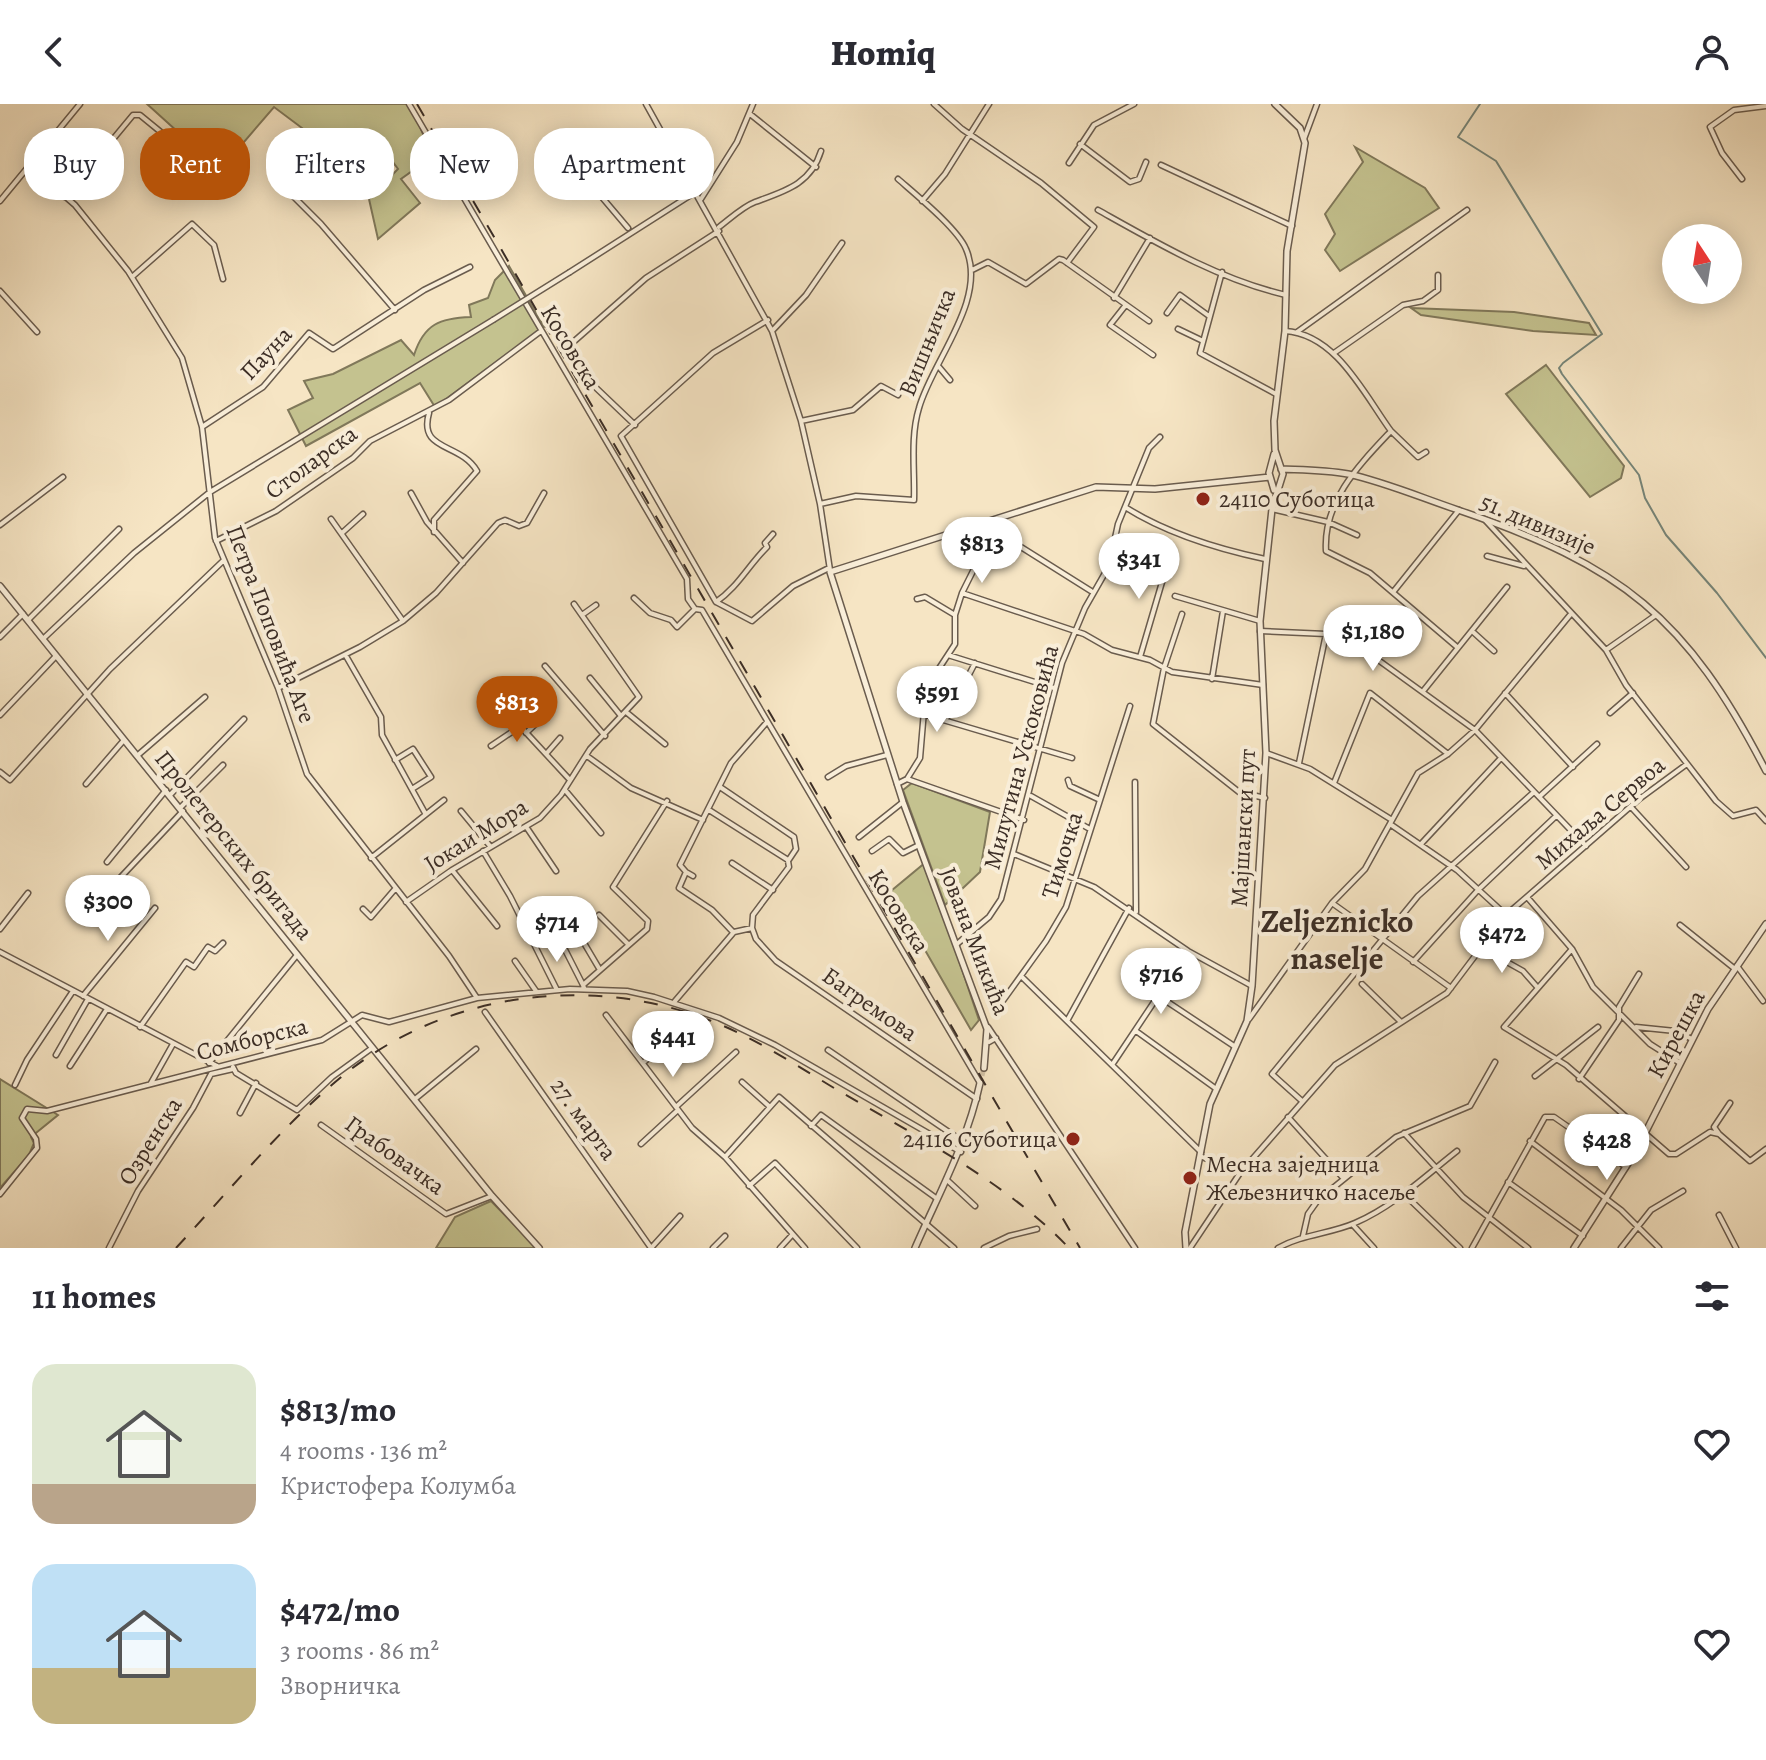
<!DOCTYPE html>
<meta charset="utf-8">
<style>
:root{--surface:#fff;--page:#f7f7f7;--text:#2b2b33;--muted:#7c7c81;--accent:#b45309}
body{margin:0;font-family:Alegreya,serif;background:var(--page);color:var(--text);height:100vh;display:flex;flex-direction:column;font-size:30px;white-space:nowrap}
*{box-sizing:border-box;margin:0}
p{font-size:26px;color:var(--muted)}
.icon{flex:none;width:44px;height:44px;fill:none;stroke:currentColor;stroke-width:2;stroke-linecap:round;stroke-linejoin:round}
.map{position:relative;height:1144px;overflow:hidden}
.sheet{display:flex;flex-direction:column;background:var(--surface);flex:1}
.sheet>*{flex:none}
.guide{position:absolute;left:24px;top:24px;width:800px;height:72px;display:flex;gap:16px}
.needle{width:52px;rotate:348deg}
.fabs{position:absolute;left:1662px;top:120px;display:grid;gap:16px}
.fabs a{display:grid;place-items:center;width:80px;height:80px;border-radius:50%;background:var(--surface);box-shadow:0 4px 20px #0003;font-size:40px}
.price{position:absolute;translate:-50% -68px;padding:0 18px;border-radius:28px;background:#fff;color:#222;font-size:26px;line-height:52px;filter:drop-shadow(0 2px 4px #0008)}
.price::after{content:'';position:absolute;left:50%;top:48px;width:24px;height:18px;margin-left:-12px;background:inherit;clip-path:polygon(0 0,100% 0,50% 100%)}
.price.current{background:var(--accent);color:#fff}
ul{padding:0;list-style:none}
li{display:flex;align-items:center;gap:24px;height:200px;padding:0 32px}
li span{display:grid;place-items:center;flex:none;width:224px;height:160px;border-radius:24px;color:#555}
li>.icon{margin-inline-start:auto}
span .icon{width:96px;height:96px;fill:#fffc;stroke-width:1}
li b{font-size:34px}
h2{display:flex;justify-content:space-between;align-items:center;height:96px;padding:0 32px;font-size:34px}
.chip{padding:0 28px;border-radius:32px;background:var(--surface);box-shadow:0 4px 20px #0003;font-size:28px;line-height:72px}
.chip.current{background:var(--accent);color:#fff}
header{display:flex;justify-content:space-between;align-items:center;height:104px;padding:0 32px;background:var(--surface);font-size:36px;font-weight:800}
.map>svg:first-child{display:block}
.green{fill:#c4c28f;stroke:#80785a;stroke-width:2}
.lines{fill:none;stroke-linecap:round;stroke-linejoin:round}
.stream{stroke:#768579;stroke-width:2}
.tertiary-tunnel{stroke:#d1c0a4;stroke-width:5;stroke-dasharray:5 2.5;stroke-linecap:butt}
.minor-casing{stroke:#6a5c4e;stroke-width:7}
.tertiary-casing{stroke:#6a5c4e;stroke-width:8}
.minor{stroke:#f9eed9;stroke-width:4}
.tertiary{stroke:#f9eed9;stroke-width:5}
.rail{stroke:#3c2e26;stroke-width:2;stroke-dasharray:14 14;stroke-linecap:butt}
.minor-bridge-casing{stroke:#6a5c4e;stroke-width:7;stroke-linecap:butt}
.minor-bridge{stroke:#f9eed9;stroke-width:4}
.poi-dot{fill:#8f2418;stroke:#f9eed9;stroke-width:3}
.labels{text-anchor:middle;stroke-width:8;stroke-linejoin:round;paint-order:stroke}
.street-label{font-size:24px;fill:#3c2e26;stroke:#f9eed9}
.poi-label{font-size:24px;fill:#3c2e26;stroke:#f9eed9;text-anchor:start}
.district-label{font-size:32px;font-weight:bold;fill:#3c2e26;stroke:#f9eed9}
</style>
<header><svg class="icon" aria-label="back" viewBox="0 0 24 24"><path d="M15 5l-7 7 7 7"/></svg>Homiq<svg class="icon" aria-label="person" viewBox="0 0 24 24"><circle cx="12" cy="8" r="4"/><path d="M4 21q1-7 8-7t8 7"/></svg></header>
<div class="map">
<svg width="1766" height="1144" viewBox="0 0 1766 1144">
<rect width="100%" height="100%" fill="#f6e5c4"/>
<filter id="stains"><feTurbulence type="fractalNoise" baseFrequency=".0025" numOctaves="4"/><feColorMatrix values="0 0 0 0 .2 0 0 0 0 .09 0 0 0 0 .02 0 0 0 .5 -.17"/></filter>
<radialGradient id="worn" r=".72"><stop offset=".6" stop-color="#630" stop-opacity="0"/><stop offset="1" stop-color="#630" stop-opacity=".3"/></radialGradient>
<path class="green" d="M147 0H411L429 45 440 47 401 75 420 99 378 135 369 95 398 65 389 53 366 74 345 45 338 51 274 3 220 66Z
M1355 43 1425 84 1439 104 1340 167 1325 146 1335 130 1325 110 1363 58Z
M509 162 544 223 435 303 420 279 306 342 288 306 313 294 304 277 333 270 401 236 414 251C424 220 440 214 471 213L469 201 488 194 495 176Z
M1411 204 1514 208 1589 219 1596 231 1533 227 1421 211Z
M1546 261 1624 362 1621 374 1590 393 1506 290Z
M912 679 990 708 980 768 945 801 903 686Z
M926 758 979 916 971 926 891 787Z
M0 975 58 1011 31 1033 34 1039 29 1051 0 1084Z
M491 1097 537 1144H436L455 1113Z"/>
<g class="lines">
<path class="stream" d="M1480 0 1458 33 1496 57 1602 230 1563 259 1559 264 1562 270 1639 371 1645 394 1666 431 1717 489 1766 554"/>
<path class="tertiary-tunnel" d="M980 979 984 964"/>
<defs>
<path id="minor" d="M409 0 687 475 688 495 695 505
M646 0 772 227 801 317 820 400 830 466
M934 0 962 25 1041 79 1094 123 1067 159
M750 10 816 63
M1304 35 1317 0
M1080 40 1130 78 1139 75 1146 58
M567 52 628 124
M1069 59 1094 21 1134 0
M29 61 75 101 128 167 182 254 202 323 215 434 278 584 307 670 449 852 477 894
M1161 61 1292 122
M276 75 321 120 395 206
M1742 75 1722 49 1710 23 1734 6 1766 2
M603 92 649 64 676 52
M65 93 133 11H140L162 29
M701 95 737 38 753 0
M0 97 80 0
M922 97 945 70 989 0
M1098 106C1157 139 1220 176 1286 191
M719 123C730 115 742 103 755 98 785 87 811 80 821 47
M972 166 988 158 1026 180 1059 155 1063 156 1149 217
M570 168 697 87
M1222 168 1200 249 1276 290
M132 173 192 120 214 141 223 175
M0 187 37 228
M1114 194 1150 134
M1125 202 1110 221 1153 251
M1167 209 1180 191 1209 212
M768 216 713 249 621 332 716 498 752 517 793 482 829 464
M1178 225 1201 236
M772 227 806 191 842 139
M1285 227C1336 230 1364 290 1391 327 1359 361 1323 397 1326 447L1370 469 1457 543
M1297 228 1467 106
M1334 249 1403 201 1423 197 1438 186V171
M939 263 950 276
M429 309C418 348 460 338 477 367L434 416V428
M801 317 853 306 881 282 898 291
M635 321 592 280 571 240 646 174 719 127
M202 323 263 283 309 229 333 245 424 186 470 163
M1391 327 1418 353 1426 348
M411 389 427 418 463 459
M820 400 856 392 914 396C915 367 910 333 919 304 932 257 988 196 966 145 958 125 915 90 898 75
M1125 403C1166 429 1218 445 1265 455
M1272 405 1328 418 1357 431
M331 415 403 517
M1486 417 1606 546 1626 581 1716 697 1733 712 1756 706 1766 717
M0 421 63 373
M342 429 363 410
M1002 431 1091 487
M216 437 276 407 353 354 370 337 449 296 541 227
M1487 452 1524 462
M1394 487 1459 406
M962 489 1084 530 1112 546 1150 556 1172 568 1263 581
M1175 492 1260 517
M634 494 650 509 671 516 677 523 695 505 702 506 980 979
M917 495 925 493 955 511
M716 498C737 484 748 462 767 443L765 439 773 430
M1182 510 1164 564 1153 620 1239 688 1265 694
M582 511 596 501
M28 516 119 425
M1260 527 1326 530 1363 545 1475 626 1586 742
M1472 527 1494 547
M0 533 23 510
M44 534 134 449 210 388 493 216
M1606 546 1656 511
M948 551 1054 584
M346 552 381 613 382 631 425 709
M1140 553 1170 451
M545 562 605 632
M590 574 621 612
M1212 575 1223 507
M497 580 520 622 570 676
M278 584 360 543 403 517 436 489 498 419 505 416 519 422 527 419 544 389
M1424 586 1507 483
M1505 589 1573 663
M626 608 665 640
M1610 609 1633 589
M923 610 1072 654
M0 611 56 552
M946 615 975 559
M526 629 544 612
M491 642 519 623
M1266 649 1310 665 1392 716
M546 650 560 634
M138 651 205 593
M587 652 631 684 703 716
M395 656 413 645 431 673 412 685
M1299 659 1326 530
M0 668 10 676 110 565 223 457
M828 673 846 662 887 651
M907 675 1024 716
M1068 676 1070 682 1098 695
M1135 678 1136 808
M1334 679 1370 589 1448 650
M86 680 124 636
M897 680 907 675 920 654 925 595 936 569 955 540V511L962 489 978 457 1002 431 999 414
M565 686 601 729
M170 691 244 615
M1031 692 1088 724
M1539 693 1597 640
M1631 703 1686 763
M180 704 223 661
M709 706 788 756
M461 707 490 742
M1390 720 1457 766 1506 811
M527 724 556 767
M859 733 903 698
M1421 740 1501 654
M483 747 510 792 557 886
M872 747 889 735 903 749 919 741
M1014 750 1094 783 1188 847 1252 882
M371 754 444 696
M107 758 166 686
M732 759 773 786
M452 766 497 822
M686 768 693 772
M120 774 183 707
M1527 793 1572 845 1593 883 1650 940 1680 959
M406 798 452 766 540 714 561 691 590 645 639 593 574 500
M1332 799 1451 884
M363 805 371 813 395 785
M599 811 628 840
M571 817 600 866
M1680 821 1735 865
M752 824 756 835 776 857 977 995
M0 825 28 789
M555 826 583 881
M733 828 712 806 679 784 686 768 680 761 731 659 767 618
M957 840 989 813 1001 795 1062 559 1085 504 1109 462 1118 420 1149 344 1160 333
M1480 843 1523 867 1538 884
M1572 845 1504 923 1566 961 1669 1050H1676L1710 1028 1719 1030 1750 1057 1766 1045
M0 848 217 962
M515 857 536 887
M1413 858 1478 786 1556 712
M1737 862 1763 897
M1021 872 1201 1048
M1362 880 1401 918
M584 884 583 881 647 825 648 817 613 783 667 697
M1157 891 1234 942
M83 892 155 804
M675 897 734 828 752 824 753 811 789 763 788 757 796 745 794 733 720 683
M1002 898 1046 837 1066 803 1130 602
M485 908 651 1144
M606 911 692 1024 725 1053 805 1144
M1249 915 1332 799 1365 765 1418 669 1448 650 1475 626 1570 511
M1067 917 1129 804
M140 923 186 858 194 863 208 843 215 847 223 839
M988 923 1135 1144
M1636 923 1675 927 1692 935
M1136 927 1215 984
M989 938 996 934
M828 946 962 1037
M56 951 88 895
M209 959 297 851
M643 959 685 921
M1112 961 1188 847
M70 962 107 905
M233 963 236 969 297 1006 332 973 372 944
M1535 972 1598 923
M1579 975 1619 916V903L1639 870
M742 978 770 1003
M151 979 173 940
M15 981 27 956 73 887
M415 995 476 945
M1302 997 1272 970 1418 792 1534 688
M677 1002 736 948
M240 1009 256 979
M1288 1013 1344 1075
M321 1021 446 1110 492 1092
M811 1022 821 1011 936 1094
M1404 1029 1463 1093 1528 1144
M1719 1030 1714 1023 1730 999
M1530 1037 1621 1106 1659 1144
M641 1040 678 1006
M1200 1052 1240 1069
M725 1053 779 993 954 1144
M947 1076 975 1102
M1508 1078 1583 1132
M749 1082 775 1059 857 1144
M0 1090 37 1044 36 1035 22 1014 27 1005 47 1007 322 936 362 911 389 918 477 894 570 885 627 887 654 893 719 914 775 941 961 1048
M1404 1090 1460 1144
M1719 1111 1736 1144
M1353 1121 1374 1144
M1303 1132 1308 1110 1318 1096 1396 1033 1470 1002 1495 958
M652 1143 680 1112
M109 1144 138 1087 193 1004 211 970 233 965
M713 1144 725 1132
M780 1144 792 1131
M984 1144 1009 1132 1037 1125
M1190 1144 1240 1069 1335 961 1447 889 1506 811 1638 696 1687 660
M1278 1144C1303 1130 1330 1130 1355 1119 1394 1102 1424 1073 1457 1047
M1472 1144 1545 1013H1554L1626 1063
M1621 1144 1651 1106 1683 1087"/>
<path id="tertiary" d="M1281 365C1304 366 1326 366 1348 370 1385 378 1422 394 1458 406 1622 462 1686 512 1766 667
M1274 386 1269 369 1274 350
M0 482 492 1092 539 1144
M984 964 987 925 903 698 830 468 1096 383 1155 385 1270 373
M915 1144C939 1089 967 1039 980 979
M1186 1144 1185 1128 1210 1000 1247 917 1252 882 1266 649 1260 517 1272 405 1283 370 1275 346 1274 317 1285 227 1287 147 1305 39 1300 24 1275 0
M1574 1144 1636 1047 1708 905 1766 820"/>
</defs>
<use href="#minor" class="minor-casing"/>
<use href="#tertiary" class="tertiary-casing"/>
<use href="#minor" class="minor"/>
<use href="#tertiary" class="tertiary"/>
<path class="rail" d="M417 0 1080 1144
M176 1144C229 1087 280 1024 340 974 441 890 584 869 706 915 753 932 797 962 839 987 918 1033 1006 1078 1069 1144"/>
<defs>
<path id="minor-bridge" d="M493 216 570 168"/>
</defs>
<use href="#minor-bridge" class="minor-bridge-casing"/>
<use href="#minor-bridge" class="minor-bridge"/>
</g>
<g class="poi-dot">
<circle cx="1203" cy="395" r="8"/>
<circle cx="1073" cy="1035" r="8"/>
<circle cx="1190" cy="1074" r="8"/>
</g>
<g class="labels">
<g class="street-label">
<text transform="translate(927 238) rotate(-68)" y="8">Вишњичка</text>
<text transform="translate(571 243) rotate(59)" y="8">Косовска</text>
<text transform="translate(266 249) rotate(-47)" y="8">Пауна</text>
<text transform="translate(311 358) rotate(-36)" y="8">Столарска</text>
<text transform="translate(1538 420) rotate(23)" y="8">51. дивизије</text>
<text transform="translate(271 520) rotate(69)" y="8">Петра Поповића Аге</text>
<text transform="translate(1021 653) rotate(-75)" y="8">Милутина Ускоковића</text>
<text transform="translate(1600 709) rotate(-40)" y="8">Михаља Сервоа</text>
<text transform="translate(1243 724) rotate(-87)" y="8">Мајшански пут</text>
<text transform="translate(476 731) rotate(-32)" y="8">Јокаи Мора</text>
<text transform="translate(234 741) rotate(51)" y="8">Пролетерских бригада</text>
<text transform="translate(1062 751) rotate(-73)" y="8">Тимочка</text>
<text transform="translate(899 807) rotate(58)" y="8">Косовска</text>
<text transform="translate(975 837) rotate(69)" y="8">Јована Микића</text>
<text transform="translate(870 900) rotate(35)" y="8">Багремова</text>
<text transform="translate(1676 930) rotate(-62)" y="8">Кирешка</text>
<text transform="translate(252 935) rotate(-14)" y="8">Сомборска</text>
<text transform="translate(584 1015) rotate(54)" y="8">27. марта</text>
<text transform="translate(150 1037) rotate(-58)" y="8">Озренска</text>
<text transform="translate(395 1051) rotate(36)" y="8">Грабовачка</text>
</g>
<g class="poi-label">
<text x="1219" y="403">24110 Суботица</text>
<text x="1057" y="1043" text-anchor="end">24116 Суботица</text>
<text x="1206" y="1068">Месна заједница<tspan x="1206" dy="28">Жељезничко насеље</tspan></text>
</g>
<g class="district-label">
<text x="1337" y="828">Zeljeznicko<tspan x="1337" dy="37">naselje</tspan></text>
</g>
</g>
<rect width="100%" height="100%" filter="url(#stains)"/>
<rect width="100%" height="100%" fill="url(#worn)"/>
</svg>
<div class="fabs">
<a><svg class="needle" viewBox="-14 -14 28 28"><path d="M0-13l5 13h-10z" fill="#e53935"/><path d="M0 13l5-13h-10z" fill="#7c7c81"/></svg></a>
</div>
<b class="price" style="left:982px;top:481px">$813</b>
<b class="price" style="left:1139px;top:497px">$341</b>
<b class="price" style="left:1373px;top:569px">$1,180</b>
<b class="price" style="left:937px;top:630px">$591</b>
<b class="price current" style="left:517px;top:640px">$813</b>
<b class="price" style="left:108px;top:839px">$300</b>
<b class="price" style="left:557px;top:860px">$714</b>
<b class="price" style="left:1502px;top:871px">$472</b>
<b class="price" style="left:1161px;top:912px">$716</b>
<b class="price" style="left:673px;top:975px">$441</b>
<b class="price" style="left:1607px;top:1078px">$428</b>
<div class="guide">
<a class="chip">Buy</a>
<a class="chip current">Rent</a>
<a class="chip">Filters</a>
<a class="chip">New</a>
<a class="chip">Apartment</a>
</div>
</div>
<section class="sheet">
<h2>11 homes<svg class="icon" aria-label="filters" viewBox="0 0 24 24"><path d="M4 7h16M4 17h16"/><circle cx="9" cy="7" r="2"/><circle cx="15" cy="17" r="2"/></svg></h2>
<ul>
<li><span style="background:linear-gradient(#dfe7d0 75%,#b9a48a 0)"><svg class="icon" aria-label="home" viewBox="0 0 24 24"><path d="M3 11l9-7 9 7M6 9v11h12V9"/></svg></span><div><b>$813/mo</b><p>4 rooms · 136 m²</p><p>Кристофера Колумба</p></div><svg class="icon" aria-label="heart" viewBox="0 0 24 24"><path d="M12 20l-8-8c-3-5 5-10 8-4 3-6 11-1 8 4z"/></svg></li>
<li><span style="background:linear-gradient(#bfe0f5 65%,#c2b280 0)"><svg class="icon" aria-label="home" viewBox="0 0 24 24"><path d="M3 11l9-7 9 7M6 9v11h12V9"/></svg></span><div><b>$472/mo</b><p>3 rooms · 86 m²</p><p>Зворничка</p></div><svg class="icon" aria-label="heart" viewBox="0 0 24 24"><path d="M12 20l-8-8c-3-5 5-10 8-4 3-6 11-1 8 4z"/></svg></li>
</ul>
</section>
